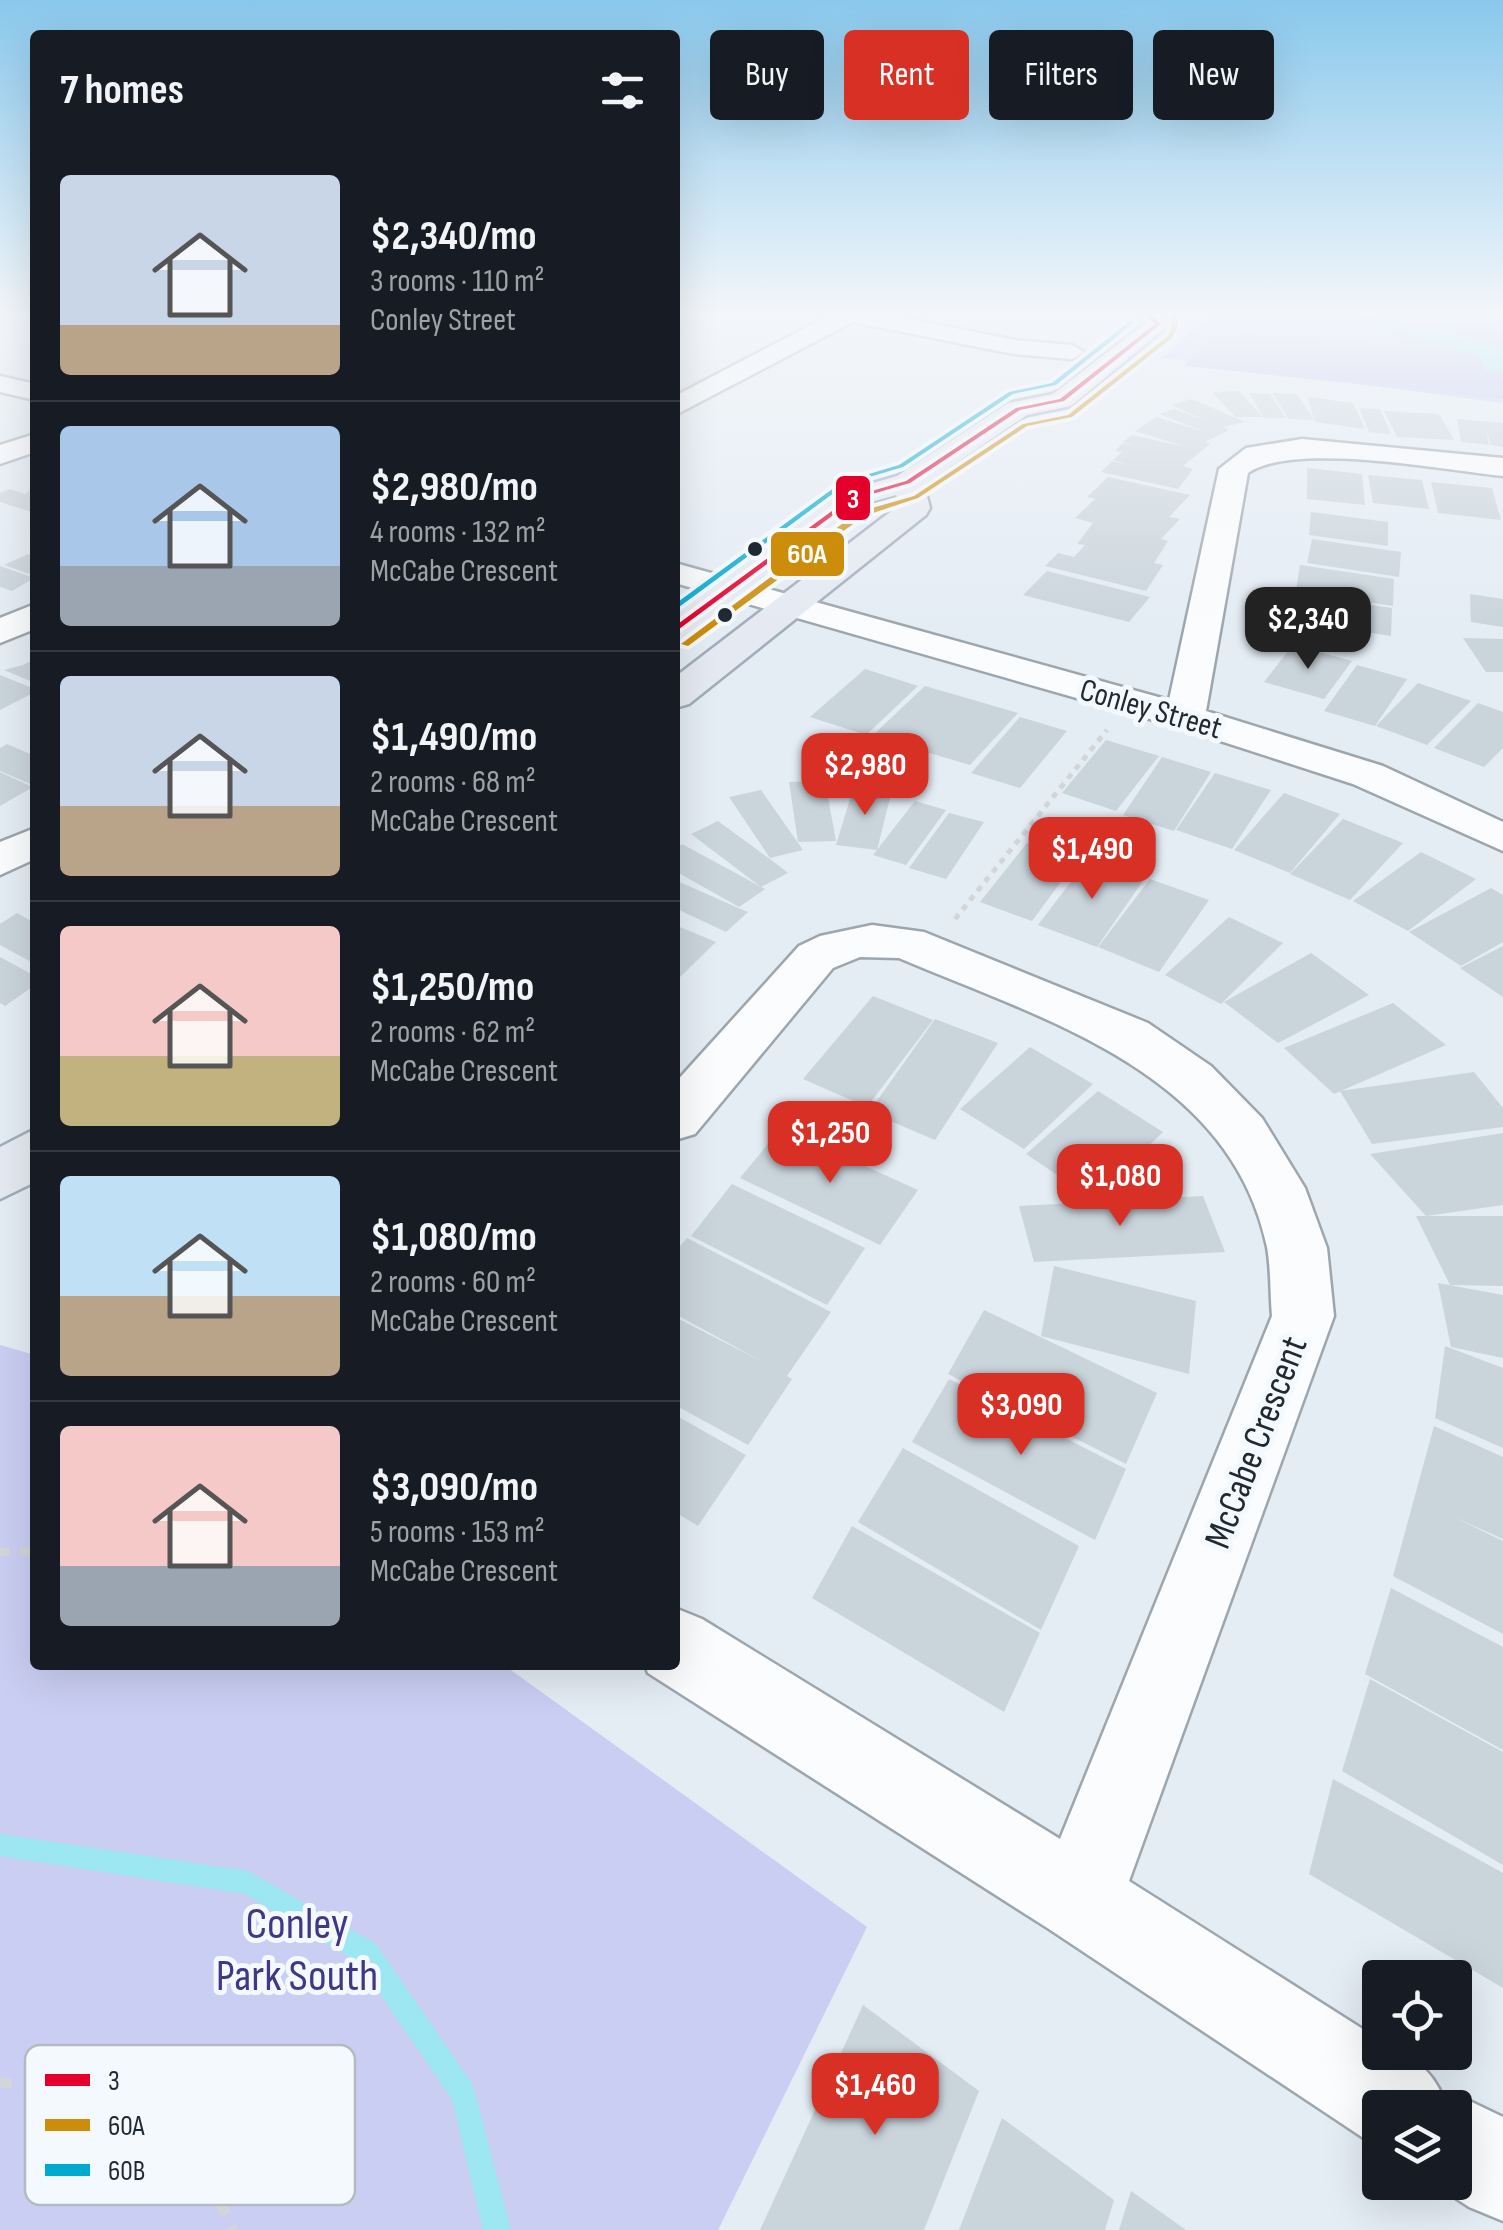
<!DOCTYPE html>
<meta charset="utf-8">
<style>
:root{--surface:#171b24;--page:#242831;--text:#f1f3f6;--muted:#9ea1a6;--line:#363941;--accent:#d93025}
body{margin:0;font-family:"Sofia Sans Condensed",sans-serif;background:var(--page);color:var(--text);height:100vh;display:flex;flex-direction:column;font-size:38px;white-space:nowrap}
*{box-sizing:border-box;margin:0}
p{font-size:32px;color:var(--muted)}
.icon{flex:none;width:55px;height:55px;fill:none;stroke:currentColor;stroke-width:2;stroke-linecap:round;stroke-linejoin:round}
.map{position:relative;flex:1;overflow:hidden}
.side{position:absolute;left:30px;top:30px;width:650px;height:1640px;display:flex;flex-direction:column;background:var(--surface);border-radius:10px;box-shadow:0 10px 40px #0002}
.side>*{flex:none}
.guide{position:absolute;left:710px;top:30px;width:642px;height:90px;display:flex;gap:20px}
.tools{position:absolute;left:1362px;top:1960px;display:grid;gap:20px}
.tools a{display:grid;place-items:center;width:110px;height:110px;border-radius:10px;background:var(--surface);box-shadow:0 10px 40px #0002;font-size:50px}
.price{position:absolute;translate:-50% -85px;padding:0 22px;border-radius:20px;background:var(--accent);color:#fff;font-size:32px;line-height:65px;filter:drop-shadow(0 2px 5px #0008)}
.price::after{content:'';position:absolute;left:50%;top:60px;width:30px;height:22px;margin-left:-15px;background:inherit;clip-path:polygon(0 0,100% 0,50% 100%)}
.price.on{background:#222;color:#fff}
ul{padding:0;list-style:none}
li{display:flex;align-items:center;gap:30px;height:250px;padding:0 30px}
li+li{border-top:2px solid var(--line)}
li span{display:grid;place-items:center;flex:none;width:280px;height:200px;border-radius:10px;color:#555}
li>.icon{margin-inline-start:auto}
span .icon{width:120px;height:120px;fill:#fffc;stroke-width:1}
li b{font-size:42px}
h2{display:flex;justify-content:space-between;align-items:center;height:120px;padding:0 30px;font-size:42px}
.pill{padding:0 35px;border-radius:10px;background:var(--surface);box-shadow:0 10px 40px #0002;font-size:35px;line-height:90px}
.pill.on{background:var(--accent);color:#fff}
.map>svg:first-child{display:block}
.green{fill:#cacef2}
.forest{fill:#c0c4ed}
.water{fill:#9ce7f1}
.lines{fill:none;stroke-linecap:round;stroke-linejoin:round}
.stream{fill:#9ce7f1;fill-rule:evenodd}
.building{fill:#cad4db}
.minor-casing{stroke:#9ea6ad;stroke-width:5}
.major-casing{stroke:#a2acbb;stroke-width:5}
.path-far2{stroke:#d3d6d9;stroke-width:5;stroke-dasharray:6 6;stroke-linecap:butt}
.path-far1{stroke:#d3d6d9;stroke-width:8;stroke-dasharray:10 10;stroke-linecap:butt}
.path{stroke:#d3d6d9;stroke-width:10;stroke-dasharray:12 12;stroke-linecap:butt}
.minor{fill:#fbfcfd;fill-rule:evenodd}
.major{fill:#e5e9f1;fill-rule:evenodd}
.bus-1-casing{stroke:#f4f9fd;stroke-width:8}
.bus-2-casing{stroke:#f4f9fd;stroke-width:8}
.bus-3-casing{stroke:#f4f9fd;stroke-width:8}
.bus-1{fill:#e4002b;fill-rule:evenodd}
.bus-2{fill:#cc8d0a;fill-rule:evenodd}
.bus-3{fill:#00a9ce;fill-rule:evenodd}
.bus-dot{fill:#1f2931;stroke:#f4f9fd;stroke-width:4}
.labels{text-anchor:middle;stroke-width:10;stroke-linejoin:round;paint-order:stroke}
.far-street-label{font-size:32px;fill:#1f2931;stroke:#f4f9fd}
.street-label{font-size:38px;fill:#1f2931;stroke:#f4f9fd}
.near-park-label{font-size:45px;fill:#403887;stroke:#f4f9fd}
.key{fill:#f4f9fd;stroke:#b4bbc0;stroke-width:2.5}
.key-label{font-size:28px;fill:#1f2931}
.line-badge{stroke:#f4f9fd;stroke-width:4}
.badge-label{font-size:28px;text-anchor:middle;font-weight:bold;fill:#fff}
</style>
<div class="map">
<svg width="1503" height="2230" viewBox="0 0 1503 2230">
<rect width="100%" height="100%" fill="#e4ecf4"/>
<path class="green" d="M1211 314H1503V403L1161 358Z
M0 1345 35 1355V1665H504L867 1927 718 2230H0Z"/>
<path class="forest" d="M1357 314H1474L1503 335V399L1184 366 1214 338 1243 335 1401 346 1402 339Z"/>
<path class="water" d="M1343 314C1368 314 1387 325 1412 328 1444 332 1474 336 1503 351V372L1485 370 1480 357Z"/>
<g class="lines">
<path class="stream" d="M0 1834 248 1871 376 1944 473 2085 511 2230H483L452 2099 358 1962 245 1894 0 1856Z"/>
</g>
<path class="building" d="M675 314H723L675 339Z
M1239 391 1263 417H1235L1212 392Z
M1249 393 1270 394 1286 418H1264Z
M1272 393 1297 394 1314 420 1289 419Z
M1307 397 1353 403 1365 429 1315 422Z
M1192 399 1245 422 1223 427 1229 430 1205 442 1210 444 1183 466 1193 469 1178 489 1101 472 1112 461 1129 465 1113 460 1122 452 1115 451 1123 443 1137 446 1123 442 1132 435 1186 447 1135 431 1156 417 1206 432 1159 414 1174 409 1206 421 1171 405Z
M1359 408 1380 409 1391 434 1369 432Z
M1384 411 1439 414 1454 440 1397 437Z
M1457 419 1503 423V447L1491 445 1486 430 1489 445 1461 442Z
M1307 468 1362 474 1365 505 1307 499Z
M1368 475 1422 480 1429 509 1373 503Z
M1108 477 1190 495 1169 517 1180 519 1161 539 1168 541 1154 563 1163 565 1146 591 1045 566 1058 553 1074 557 1085 545 1077 544 1093 523 1075 518 1095 499 1087 497Z
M1431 482 1492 488 1501 520 1438 513Z
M35 486V513L0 502V493L10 489 25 494Z
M1311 512 1388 522V546L1309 535Z
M1312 539 1401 552 1399 577 1307 563Z
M28 554 35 557V576L4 565Z
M1300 565 1394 579 1393 606 1296 591Z
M0 566 34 578 12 591 0 587Z
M1047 571 1150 597 1129 622 1023 595Z
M1296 594 1392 608 1391 636 1293 621Z
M1470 594 1503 599V627L1471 622Z
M1463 638 1503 639V672H1486Z
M1293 645 1352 661 1324 699 1264 682Z
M35 659V683L4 670 23 665Z
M1357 665 1407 679 1375 726 1324 711Z
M865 669 918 686 866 735 810 717Z
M0 675 35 689V692L0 710Z
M1418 683 1471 701 1427 745 1376 726Z
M925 686 970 699 1018 713 970 765 872 736Z
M1478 703 1503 712V748L1484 767 1434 748Z
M1020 717 1067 731 1020 788 971 773Z
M1106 740 1159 756 1116 811 1062 793Z
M7 744 35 756V786L0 771V748Z
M1162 757 1211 772 1174 831 1123 815Z
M0 772 15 779 33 787 0 806Z
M1215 773 1271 790 1232 849 1176 830Z
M825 781 836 841 798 842 789 782Z
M854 786 892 790 877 850 836 845Z
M761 790 803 850 770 858 729 797Z
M1284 793 1340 814 1290 873 1234 850Z
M915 801 946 810 906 865 873 855Z
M949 813 984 822 946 879 909 868Z
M1343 819 1403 843 1350 900 1290 874Z
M718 821 778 865 788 873 761 887 691 834Z
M1027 843 1077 860 1032 921 980 902Z
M682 844 765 889 739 907 675 871V849Z
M1421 852 1476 879 1408 931 1353 901Z
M1089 858 1145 878 1097 947 1038 925Z
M1150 879 1209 900 1159 972 1098 947Z
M675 880 743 910 748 912 726 932 675 908Z
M1491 888 1503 895V942L1461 966 1409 932Z
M17 913 35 923V964L0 945V924Z
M1229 917 1283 943 1221 1004 1165 975Z
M675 925 716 942 675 982Z
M1503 946V997L1460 968Z
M1311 953 1369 995 1278 1043 1224 1002Z
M0 957 35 976V985L5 1006 0 1003Z
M873 996 933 1020 867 1107 803 1079Z
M1393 1003 1446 1045 1334 1094 1284 1048Z
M935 1019 998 1043 935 1140 869 1112Z
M1030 1047 1093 1084 1024 1149 960 1109Z
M1474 1072 1503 1108V1127L1372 1144 1340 1091Z
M1098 1091 1163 1132 1093 1199 1026 1154Z
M781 1128 918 1190 880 1245 740 1178Z
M1503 1133V1205L1426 1216 1370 1154Z
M732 1184 865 1248 827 1305 691 1236Z
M1203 1196 1225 1252 1034 1262 1019 1206Z
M1416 1216H1503V1286L1450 1285Z
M687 1238 831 1312 787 1376 792 1379 748 1445 675 1405V1317L765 1363 675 1314V1252Z
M1054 1266 1196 1301 1189 1374 1041 1336Z
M1438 1283 1503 1295V1358L1451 1347Z
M984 1310 1157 1393 1126 1464 948 1374Z
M1445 1346 1503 1368V1448L1435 1418Z
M949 1379 1126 1469 1095 1540 912 1442Z
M675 1415 746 1455 698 1526 675 1512Z
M1434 1426 1503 1457V1539L1454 1517 1503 1541V1634L1393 1576Z
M903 1448 1079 1546 1041 1630 858 1522Z
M852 1526 1040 1633 1004 1712 812 1598Z
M1391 1588 1503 1647V1750L1365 1674Z
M1370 1679 1503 1752V1865L1342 1771Z
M1333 1779 1503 1873V1988L1309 1874Z
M863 2005 979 2091 924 2230H760Z
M1002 2118 1114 2200 1105 2230H959Z
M1131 2191 1186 2230H1119Z"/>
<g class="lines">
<defs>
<path id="minor" d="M832 314H885L1014 340 1072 345 1084 352 1072 359 1014 354 853 322 675 415V396Z
M0 376 35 384V400L0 392Z
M35 434V452L0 464V445Z
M1302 439 1503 458V476C1444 470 1293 441 1248 473L1206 711 1383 766 1503 822V851L1353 784 1171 725 675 583V563L1169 700 1219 469 1246 448Z
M35 604V629L0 643V618Z
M35 828V859L0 875V842Z
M872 925 924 932 1148 1023 1211 1066 1262 1118 1305 1188 1327 1248 1334 1316 1129 1881 1380 2040V2052C1412 2052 1432 2070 1444 2099L1455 2094 1503 2117V2221L1469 2207 1431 2182H1455V2108H1380V2146L1368 2141 1049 1929 648 1673 645 1665H675V1608L702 1619 1060 1839 1272 1316C1270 1294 1271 1269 1267 1247 1230 1071 1042 1019 899 958L860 957 833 968 695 1134 675 1140V1083L799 946 820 936Z"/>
<path id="major" d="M1136 314H1161L1170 324 1071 406 1027 415 924 485 930 508 926 515 689 704 675 708V677L899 505 896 495 864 504 688 638 675 641V613L842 492 897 476 1008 403 1053 394 1144 324Z
M35 1129V1182L0 1199V1147Z"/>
</defs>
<use href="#minor" class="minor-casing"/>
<use href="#major" class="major-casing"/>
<path class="path-far2" d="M955 919 1107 730"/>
<path class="path-far1" d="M0 1552 35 1551"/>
<path class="path" d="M0 2082 71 2093 205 2170 233 2230"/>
<use href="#minor" class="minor"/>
<use href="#major" class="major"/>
<defs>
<path id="bus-1" d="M1145 314H1151L1161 324 1064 401 1020 410 910 483 855 499 675 632V626L851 497 906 481 1016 408 1060 399 1155 324Z"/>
<path id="bus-2" d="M1170 314H1176L1178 326 1172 338 1072 417 1027 426 918 498 864 516 688 646 681 644 858 512 914 496 1023 424 1068 415 1168 336 1172 326Z"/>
<path id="bus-3" d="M1130 321 1135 322 1056 385 1013 394 903 467 846 484 675 610V604L842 482 899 465 1009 392 1052 383Z"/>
</defs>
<use href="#bus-1" class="bus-1-casing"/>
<use href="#bus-2" class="bus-2-casing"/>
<use href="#bus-3" class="bus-3-casing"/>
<use href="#bus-1" class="bus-1"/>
<use href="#bus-2" class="bus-2"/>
<use href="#bus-3" class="bus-3"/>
</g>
<linearGradient id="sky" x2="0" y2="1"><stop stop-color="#89c8ec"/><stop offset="0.5" stop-color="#f3f6fa"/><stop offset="1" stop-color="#f3f6fa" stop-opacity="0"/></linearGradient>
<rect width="1503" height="627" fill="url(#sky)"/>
<g class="bus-dot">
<circle cx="755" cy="549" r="9"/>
<circle cx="725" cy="615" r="9"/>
</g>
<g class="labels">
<g class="far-street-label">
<text transform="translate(1151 708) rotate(16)" y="11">Conley Street</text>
</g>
<g class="street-label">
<text transform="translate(1255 1442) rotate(-69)" y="13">McCabe Crescent</text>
</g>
<g class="near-park-label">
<text x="297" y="1938">Conley<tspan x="297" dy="52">Park South</tspan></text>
</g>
</g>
<rect x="25" y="2045" width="330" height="160" rx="15" class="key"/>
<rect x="45" y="2074" width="45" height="12" fill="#e4002b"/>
<rect x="45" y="2119" width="45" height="12" fill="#cc8d0a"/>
<rect x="45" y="2164" width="45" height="12" fill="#00a9ce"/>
<g class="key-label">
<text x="108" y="2090">3</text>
<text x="108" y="2135">60A</text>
<text x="108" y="2180">60B</text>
</g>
<g class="line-badge">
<rect x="834" y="474" width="38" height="48" rx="10" fill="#e4002b"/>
<rect x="769" y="530" width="77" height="48" rx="10" fill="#cc8d0a"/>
</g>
<g class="badge-label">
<text x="853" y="508">3</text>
<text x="807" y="563">60A</text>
</g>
</svg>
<div class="tools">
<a><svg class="icon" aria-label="locate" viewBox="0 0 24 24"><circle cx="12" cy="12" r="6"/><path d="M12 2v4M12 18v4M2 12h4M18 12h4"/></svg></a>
<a><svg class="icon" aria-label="layers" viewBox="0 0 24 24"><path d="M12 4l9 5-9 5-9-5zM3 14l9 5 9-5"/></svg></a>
</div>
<b class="price on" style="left:1308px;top:672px">$2,340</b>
<b class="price" style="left:865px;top:818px">$2,980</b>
<b class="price" style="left:1092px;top:902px">$1,490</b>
<b class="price" style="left:830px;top:1186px">$1,250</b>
<b class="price" style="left:1120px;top:1229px">$1,080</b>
<b class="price" style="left:1021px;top:1458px">$3,090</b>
<b class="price" style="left:875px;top:2138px">$1,460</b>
<div class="guide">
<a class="pill">Buy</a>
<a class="pill on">Rent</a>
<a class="pill">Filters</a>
<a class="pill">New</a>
</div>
<section class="side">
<h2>7 homes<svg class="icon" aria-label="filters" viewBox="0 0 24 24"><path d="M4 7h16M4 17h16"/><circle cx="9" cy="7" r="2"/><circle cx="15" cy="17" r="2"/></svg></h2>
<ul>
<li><span style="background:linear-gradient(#c9d6e8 75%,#b9a48a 0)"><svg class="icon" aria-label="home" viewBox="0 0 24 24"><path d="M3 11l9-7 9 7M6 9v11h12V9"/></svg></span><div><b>$2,340/mo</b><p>3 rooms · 110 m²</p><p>Conley Street</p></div></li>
<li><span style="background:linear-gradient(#a9c7e8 70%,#9aa5b1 0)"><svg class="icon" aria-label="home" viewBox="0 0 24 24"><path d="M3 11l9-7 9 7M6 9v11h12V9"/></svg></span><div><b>$2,980/mo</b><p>4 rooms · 132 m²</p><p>McCabe Crescent</p></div></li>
<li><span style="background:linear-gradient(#c9d6e8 65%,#b9a48a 0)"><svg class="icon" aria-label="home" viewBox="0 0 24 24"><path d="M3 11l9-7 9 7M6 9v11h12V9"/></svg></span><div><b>$1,490/mo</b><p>2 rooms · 68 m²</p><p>McCabe Crescent</p></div></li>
<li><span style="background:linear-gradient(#f6c9c9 65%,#c2b280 0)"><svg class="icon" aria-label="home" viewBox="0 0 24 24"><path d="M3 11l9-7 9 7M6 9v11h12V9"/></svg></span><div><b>$1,250/mo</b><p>2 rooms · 62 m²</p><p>McCabe Crescent</p></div></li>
<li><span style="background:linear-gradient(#bfe0f5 60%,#b9a48a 0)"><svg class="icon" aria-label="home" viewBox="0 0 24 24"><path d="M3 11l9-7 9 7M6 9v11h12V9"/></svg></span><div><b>$1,080/mo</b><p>2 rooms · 60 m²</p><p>McCabe Crescent</p></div></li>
<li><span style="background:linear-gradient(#f6c9c9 70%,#9aa5b1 0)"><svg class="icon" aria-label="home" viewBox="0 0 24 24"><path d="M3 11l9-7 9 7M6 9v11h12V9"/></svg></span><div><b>$3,090/mo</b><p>5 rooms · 153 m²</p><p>McCabe Crescent</p></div></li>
</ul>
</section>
</div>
